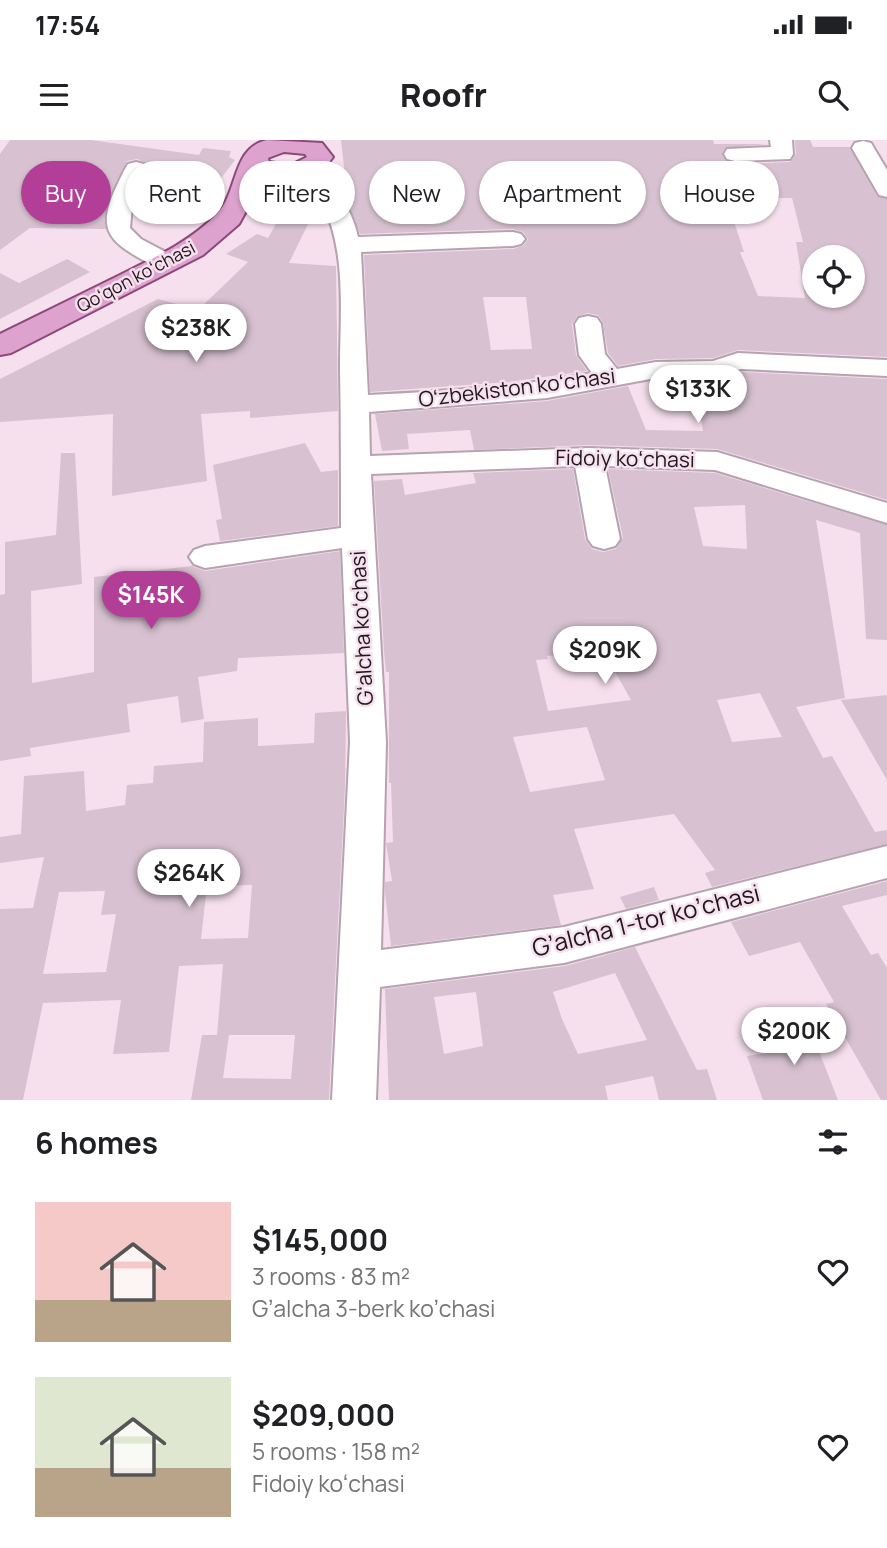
<!DOCTYPE html>
<meta charset="utf-8">
<style>
:root{--surface:#fff;--page:#f2f2f2;--text:#202124;--muted:#757577;--accent:#b23e97}
body{margin:0;font-family:Manrope,sans-serif;background:var(--page);color:var(--text);height:100vh;display:flex;flex-direction:column;font-size:26px;white-space:nowrap}
*{box-sizing:border-box;margin:0}
p{font-size:23px;color:var(--muted)}
.icon{flex:none;width:38px;height:38px;fill:none;stroke:currentColor;stroke-width:2;stroke-linecap:round;stroke-linejoin:round}
.map{position:relative;height:960px;overflow:hidden}
.drawer{display:flex;flex-direction:column;background:var(--surface);flex:1}
.drawer>*{flex:none}
.hud{position:absolute;left:21px;top:21px;width:845px;height:63px;display:flex;gap:14px}
.tools{position:absolute;left:802px;top:105px;display:grid;gap:14px}
.tools a{display:grid;place-items:center;width:63px;height:63px;border-radius:50%;background:var(--surface);box-shadow:0 2px 5px #0004;font-size:35px}
.price{position:absolute;translate:-50% -60px;padding:0 16px;border-radius:24px;background:#fff;color:#222;font-size:23px;line-height:46px;filter:drop-shadow(0 2px 4px #0008)}
.price::after{content:'';position:absolute;left:50%;top:42px;width:21px;height:16px;margin-left:-10px;background:inherit;clip-path:polygon(0 0,100% 0,50% 100%)}
.price.on{background:var(--accent);color:#fff}
ul{padding:0;list-style:none}
li{display:flex;align-items:center;gap:21px;height:175px;padding:0 35px}
li span{display:grid;place-items:center;flex:none;width:196px;height:140px;border-radius:0px;color:#555}
li>.icon{margin-inline-start:auto}
span .icon{width:84px;height:84px;fill:#fffc;stroke-width:1}
li b{font-size:30px}
h2{display:flex;justify-content:space-between;align-items:center;height:84px;padding:0 35px;font-size:30px}
.pill{padding:0 24px;border-radius:32px;background:var(--surface);box-shadow:0 2px 5px #0004;font-size:24px;line-height:63px}
.pill.on{background:var(--accent);color:#fff}
.status{display:flex;justify-content:space-between;align-items:center;height:49px;padding:0 35px;background:var(--surface);direction:ltr}
.status svg{height:19px;fill:currentColor}
header{display:flex;justify-content:space-between;align-items:center;height:91px;padding:0 35px;background:var(--surface);font-size:32px;font-weight:800}
.map>svg:first-child{display:block}
.building{fill:#d8c2d1;fill-rule:evenodd}
.lines{fill:none;stroke-linecap:round;stroke-linejoin:round}
.minor-casing{stroke:#b7a2b0;stroke-width:4}
.major-casing{stroke:#8b4979;stroke-width:4}
.minor{fill:#fff;fill-rule:evenodd}
.major{fill:#dda2cd;fill-rule:evenodd}
.labels{text-anchor:middle;stroke-width:5;stroke-linejoin:round;paint-order:stroke}
.far-street-label{font-size:18px;fill:#1e161b;stroke:#f6e0ee}
.street-label{font-size:21px;fill:#1e161b;stroke:#f6e0ee}
.near-street-label{font-size:24px;fill:#1e161b;stroke:#f6e0ee}
</style>
<div class="status"><b>17:54</b><svg viewBox="0 0 49 12"><path d="M0 12V9h3v3zM5 12V6h3v6zM10 12V3h3v9zM15 12V0h3v12zM26 1h20v11H26zM47 4h2v5h-2z"/></svg></div>
<header><svg class="icon" aria-label="menu" viewBox="0 0 24 24"><path d="M4 6h16M4 12h16M4 18h16"/></svg>Roofr<svg class="icon" aria-label="search" viewBox="0 0 24 24"><circle cx="10" cy="10" r="6"/><path d="M15 15l6 6"/></svg></header>
<div class="map">
<svg width="887" height="960" viewBox="0 0 887 960">
<rect width="100%" height="100%" fill="#f6e0ee"/>
<path class="building" d="M10 0H91L199 15 203 8 231 11 229 17 235 20 198 68 170 61 200 39 149 31 146 23 137 19 127 21 106 65V89L30 88 0 110V14Z
M341 0H713L714 4H768L725 8 722 13 725 20 735 24 790 22 796 14 795 0H810L813 7H850L877 56 887 59V217L738 210 713 218 656 219 618 226 608 213 603 183 598 175 587 173 577 177 572 184 576 215 587 231 508 242 370 252 364 115 513 109 523 106 528 99 523 92 513 89 360 94 348 63ZM746 58H792L803 102H796L805 158 758 156 740 112H744L728 63 748 62ZM814 117H852V156H814ZM483 157H526L532 209 491 210Z
M283 71 313 74 289 123 336 126 338 271 250 278V271L201 274 207 341 112 356 113 274 0 282V239L158 159 198 170 248 122 226 114 257 94 268 98Z
M67 119 90 132 0 179V133L19 143Z
M741 232 887 239V360L717 309 588 305 474 310 470 290 407 294 409 309 382 311 375 274 547 261 628 246 646 290 703 291 696 245 642 243 716 240Z
M305 303 321 332 338 330V386L220 401 216 380 222 379 213 325Z
M61 313H75L82 444 31 451 32 543 94 532V437L192 426 205 431 340 411 344 513 238 518 237 531 198 537 204 579 181 583 178 556 127 564 130 592 30 608 31 616 0 621V455L5 454V402L56 395Z
M573 329 585 399 592 409 603 412 616 409 623 398 608 329 715 333 887 385V500L866 499 860 393 816 380 845 558 796 567 823 618 832 616 875 692 887 690V704L712 747 705 733 715 730 674 674 574 689 594 749 553 755 561 785 391 806 385 752V742L392 741 386 703 393 702 391 643H389V532H386L384 511 374 341 402 339 405 355 476 343 473 333ZM745 365 747 409 703 406 694 367ZM610 511 614 530 631 560 548 571 536 520 548 519 547 516ZM760 553 782 597 732 602 717 560ZM587 587 605 640 530 652 513 597Z
M887 555V640L841 560Z
M346 571 345 648 329 960H191L202 895H217L223 824 179 826 169 912 113 914 121 860 43 863 23 960H0V769L33 768 44 717 0 723V697L21 694 24 636 84 631 86 671 125 665 127 645 153 643 154 626 203 622 204 582 258 578V606L314 603 315 573ZM252 745 248 798 201 799 207 746ZM105 751 101 775 116 774 106 832 43 834 59 752ZM229 895H295L291 939 223 938Z
M887 741V755L842 766 871 815 878 813 887 828V960H881L826 864 834 862 800 802 749 816 731 782Z
M654 747 659 760 626 769 620 757Z
M635 807 697 930 707 929 717 960H659L653 936 605 946 608 960H389L385 849 565 826ZM615 833 647 900 578 914 562 879 553 852ZM476 852 483 906 444 914 434 857Z
M803 870 838 960H763L747 916 798 908 781 877Z"/>
<g class="lines">
<defs>
<path id="minor" d="M770 0H792L793 14 790 19 735 21 727 19 724 14 727 9 771 7Z
M863 1 871 3 887 30V57L879 55 852 8 855 3Z
M136 22 144 24 147 29 132 66 130 88 141 99 177 118 180 123 177 128C163 132 153 125 141 119 109 101 99 89 113 54 118 44 122 33 128 24Z
M304 24C331 31 353 72 358 97L513 92 521 94 525 99 521 104 513 106 361 112 368 255C444 251 518 247 592 233L579 215 575 184 579 178 588 176 597 178 601 184 605 214 617 229 656 222 713 221 738 213 887 220V236L741 229 716 237 656 238 547 258 369 272 370 316 588 308 717 312 887 363V383L715 330 605 326 620 399 615 406 604 409 593 406 588 399 575 326 371 334 386 602 381 810 564 787 887 706V738L564 823 380 847 376 960H332L350 602 342 408 205 428 194 424 189 417 194 410 205 406 341 388C341 334 341 281 340 227 340 174 347 111 322 63L294 58 267 63 259 61 256 56 259 51C275 47 290 43 307 47L293 31 296 26Z"/>
<path id="major" d="M267 0 322 3 333 17C316 42 290 44 262 37L256 53 239 84 203 115 11 213 0 215V194C39 175 77 156 116 137 151 119 187 104 216 75 239 52 231 8 267 0ZM284 12 305 14 307 17 291 25 269 22 268 18Z"/>
</defs>
<use href="#minor" class="minor-casing"/>
<use href="#major" class="major-casing"/>
<use href="#minor" class="minor"/>
<use href="#major" class="major"/>
</g>
<g class="labels">
<g class="far-street-label">
<text transform="translate(136 137) rotate(-28)" y="6">Qoʻqon koʻchasi</text>
</g>
<g class="street-label">
<text transform="translate(517 248) rotate(-7)" y="7">Oʻzbekiston koʻchasi</text>
<text transform="translate(625 319) rotate(1)" y="7">Fidoiy koʻchasi</text>
<text transform="translate(362 488) rotate(-93)" y="7">Gʻalcha koʻchasi</text>
</g>
<g class="near-street-label">
<text transform="translate(646 781) rotate(-14)" y="8">Gʼalcha 1-tor koʼchasi</text>
</g>
</g>
</svg>
<div class="tools">
<a><svg class="icon" aria-label="locate" viewBox="0 0 24 24"><circle cx="12" cy="12" r="6"/><path d="M12 2v4M12 18v4M2 12h4M18 12h4"/></svg></a>
</div>
<b class="price" style="left:196px;top:224px">$238K</b>
<b class="price" style="left:698px;top:285px">$133K</b>
<b class="price on" style="left:151px;top:491px">$145K</b>
<b class="price" style="left:605px;top:546px">$209K</b>
<b class="price" style="left:189px;top:769px">$264K</b>
<b class="price" style="left:794px;top:927px">$200K</b>
<div class="hud">
<a class="pill on">Buy</a>
<a class="pill">Rent</a>
<a class="pill">Filters</a>
<a class="pill">New</a>
<a class="pill">Apartment</a>
<a class="pill">House</a>
</div>
</div>
<section class="drawer">
<h2>6 homes<svg class="icon" aria-label="filters" viewBox="0 0 24 24"><path d="M4 7h16M4 17h16"/><circle cx="9" cy="7" r="2"/><circle cx="15" cy="17" r="2"/></svg></h2>
<ul>
<li><span style="background:linear-gradient(#f6c9c9 70%,#b9a48a 0)"><svg class="icon" aria-label="home" viewBox="0 0 24 24"><path d="M3 11l9-7 9 7M6 9v11h12V9"/></svg></span><div><b>$145,000</b><p>3 rooms · 83 m²</p><p>Gʼalcha 3-berk koʼchasi</p></div><svg class="icon" aria-label="heart" viewBox="0 0 24 24"><path d="M12 20l-8-8c-3-5 5-10 8-4 3-6 11-1 8 4z"/></svg></li>
<li><span style="background:linear-gradient(#dfe7d0 65%,#b9a48a 0)"><svg class="icon" aria-label="home" viewBox="0 0 24 24"><path d="M3 11l9-7 9 7M6 9v11h12V9"/></svg></span><div><b>$209,000</b><p>5 rooms · 158 m²</p><p>Fidoiy koʻchasi</p></div><svg class="icon" aria-label="heart" viewBox="0 0 24 24"><path d="M12 20l-8-8c-3-5 5-10 8-4 3-6 11-1 8 4z"/></svg></li>
</ul>
</section>
